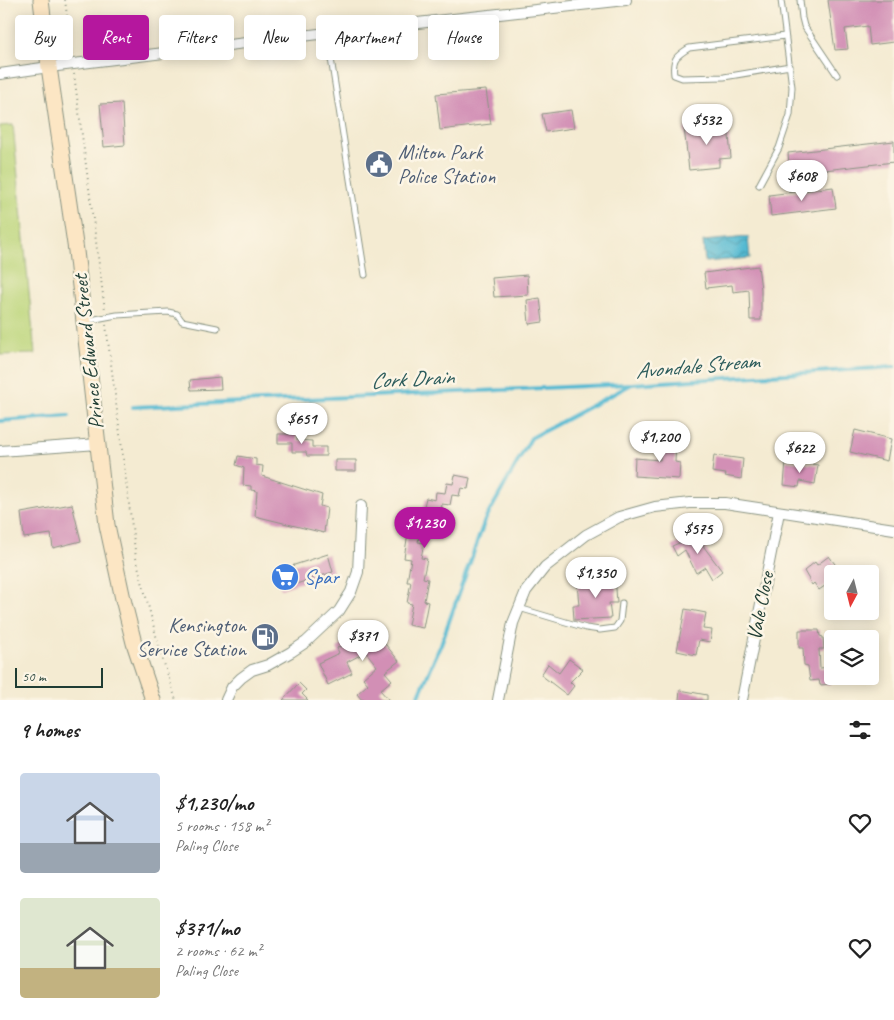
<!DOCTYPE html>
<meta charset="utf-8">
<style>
:root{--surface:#fff;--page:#f6f6f6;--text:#222;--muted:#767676;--accent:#b5179e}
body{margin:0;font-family:Caveat,sans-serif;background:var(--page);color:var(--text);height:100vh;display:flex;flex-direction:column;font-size:19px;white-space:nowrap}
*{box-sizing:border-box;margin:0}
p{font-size:16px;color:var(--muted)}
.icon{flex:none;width:28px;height:28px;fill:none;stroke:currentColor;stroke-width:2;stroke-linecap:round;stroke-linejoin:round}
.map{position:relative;height:700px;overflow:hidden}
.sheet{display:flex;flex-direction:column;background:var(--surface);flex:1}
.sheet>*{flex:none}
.guide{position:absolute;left:15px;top:15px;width:500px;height:45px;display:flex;gap:10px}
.needle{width:32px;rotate:187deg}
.buttons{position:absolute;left:824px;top:565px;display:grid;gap:10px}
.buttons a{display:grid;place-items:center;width:55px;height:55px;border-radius:5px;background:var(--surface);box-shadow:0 2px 12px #0003;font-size:25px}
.scale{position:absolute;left:15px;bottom:12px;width:88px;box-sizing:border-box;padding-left:5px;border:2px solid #1f3d34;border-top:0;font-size:14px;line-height:18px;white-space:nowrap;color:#1f3d34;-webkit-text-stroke:4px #fcf5e5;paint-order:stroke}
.price{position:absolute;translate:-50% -42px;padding:0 11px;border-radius:18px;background:#fff;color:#222;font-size:16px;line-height:32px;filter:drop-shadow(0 1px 2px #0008)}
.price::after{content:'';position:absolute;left:50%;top:30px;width:15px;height:11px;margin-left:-8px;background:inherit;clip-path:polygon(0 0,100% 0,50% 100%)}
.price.active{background:var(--accent);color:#fff}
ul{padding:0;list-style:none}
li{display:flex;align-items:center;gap:15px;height:125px;padding:0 20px}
li span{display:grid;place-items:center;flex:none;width:140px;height:100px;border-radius:5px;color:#555}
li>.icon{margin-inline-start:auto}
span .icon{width:60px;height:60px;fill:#fffc;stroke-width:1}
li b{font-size:21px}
h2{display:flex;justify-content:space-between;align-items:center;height:60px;padding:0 20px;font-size:21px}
.tag{padding:0 18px;border-radius:5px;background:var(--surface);box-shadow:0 2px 12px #0003;font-size:18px;line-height:45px}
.tag.active{background:var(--accent);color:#fff}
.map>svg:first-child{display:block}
.green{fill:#bcd57a;stroke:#6e8957}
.water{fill:url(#water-waves);stroke:#397b83}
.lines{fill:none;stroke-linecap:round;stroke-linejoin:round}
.stream{stroke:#53b9d2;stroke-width:4}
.building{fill:#d28fb5}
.service-casing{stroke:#8a9483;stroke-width:7}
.minor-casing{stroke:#8a9483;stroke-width:12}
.secondary-casing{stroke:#8a9483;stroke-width:17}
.path{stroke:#8a9483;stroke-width:2;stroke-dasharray:1 4;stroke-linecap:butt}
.service{stroke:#fff;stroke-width:5}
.minor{stroke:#fff;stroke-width:10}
.secondary{stroke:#fce6c4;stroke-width:15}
.labels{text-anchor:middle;stroke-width:5;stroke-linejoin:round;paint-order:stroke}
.service-label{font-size:21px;fill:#4e5e75;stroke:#fcf5e5;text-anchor:start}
.street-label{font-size:21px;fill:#1f3d34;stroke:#fcf5e5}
.shop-label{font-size:21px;fill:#366cbe;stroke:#fcf5e5;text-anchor:start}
.water-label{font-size:22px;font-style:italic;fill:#2c5c5c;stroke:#fcf5e5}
</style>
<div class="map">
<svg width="894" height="700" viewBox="0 0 894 700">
<defs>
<pattern id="water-waves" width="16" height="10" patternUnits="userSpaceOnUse" patternTransform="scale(1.25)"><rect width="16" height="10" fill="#53b9d2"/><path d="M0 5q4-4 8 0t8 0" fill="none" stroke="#4498ab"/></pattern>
</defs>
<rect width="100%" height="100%" fill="#fcf5e5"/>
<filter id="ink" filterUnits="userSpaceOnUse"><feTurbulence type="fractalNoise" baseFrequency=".02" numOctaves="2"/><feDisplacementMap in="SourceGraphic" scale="10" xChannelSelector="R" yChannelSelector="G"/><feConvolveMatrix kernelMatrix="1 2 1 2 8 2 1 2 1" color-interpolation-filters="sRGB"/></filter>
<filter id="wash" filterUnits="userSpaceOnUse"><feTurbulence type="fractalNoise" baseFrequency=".0096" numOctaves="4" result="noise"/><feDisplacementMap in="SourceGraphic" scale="20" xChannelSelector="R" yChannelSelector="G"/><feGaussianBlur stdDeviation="1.12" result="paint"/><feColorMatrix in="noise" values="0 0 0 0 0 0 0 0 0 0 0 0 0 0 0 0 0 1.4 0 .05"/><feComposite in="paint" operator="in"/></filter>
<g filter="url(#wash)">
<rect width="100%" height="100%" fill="#f4ebd2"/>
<path class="green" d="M13 125 35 354 0 355V126Z"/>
<path class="water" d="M748 237 750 258 705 262 703 241Z"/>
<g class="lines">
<path class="stream" d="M133 407 630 384
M0 421 69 416
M417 700 441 644 485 520 531 438 632 384 894 367"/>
</g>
<g id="blocks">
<path class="building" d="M828 0H894V42L870 45 868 26 845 29 848 49 835 50Z
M486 90 491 124 440 130 436 94Z
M122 103 125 145 104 147 100 104Z
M571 110 574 128 546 132 542 114Z
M728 124 731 158 719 159V167L689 170 684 128Z
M894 141V162L790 174 788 153Z
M833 187 836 208 771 216 769 195Z
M758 266 761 289V320H750L749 290 733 292 732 285 706 288 704 273Z
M527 275 528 295 494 297 492 278Z
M540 298 543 322 529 324 527 300Z
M220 377 221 389 191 390 190 380Z
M855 430 891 439 887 461 850 452Z
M278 434H297V440L312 441V447H326V456H307L306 452H292V443H278Z
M661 439 676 440 675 462 680 463 679 479 634 476 635 458 660 460Z
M714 455 743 459 741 479 725 476 726 474 712 472Z
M238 456 256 459V465L263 466 262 476 322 495 320 506 327 508 324 533 255 516 257 491 251 490V486L243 485 244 468 236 465Z
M335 460H356V471H335Z
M786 461 818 465 815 484 800 481 799 487 784 485Z
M455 475 470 478 468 489 461 488 459 496 452 495 450 505 442 504 441 513 434 512 432 522 423 520 418 542 424 543 421 558 427 559 423 578 428 579 424 601 428 602 423 628 408 625 412 604 407 603 411 582H407L411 559 404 558 412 508 423 510 426 498 435 500 436 492 445 493 447 483 453 484Z
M72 504 81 541 53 548 51 534 24 538 21 513Z
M703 533 705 536 701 539 704 547 722 571 712 579 705 567 696 573 685 550 677 556 672 546Z
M328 554 333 572 281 589 276 571Z
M829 556 840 571 836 574H832V581L819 590 814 583 812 585 804 571 815 562 817 565Z
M615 575 617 603H609L611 618 574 620 573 605H579L577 583 596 582 595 577Z
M685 609 706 613 703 629 712 630 710 642 699 640 696 655 677 651Z
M372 621 381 639 399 661 385 672 392 680 380 690 389 700H362L357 694 368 684 363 678 377 666 366 652 347 662 352 673 328 685 318 663 339 653 337 648 355 639 351 631Z
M799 630H819L820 636 823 637 824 649H819L820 668 830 667 831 684 820 685 819 680 810 681 808 666 804 665 803 648H799Z
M569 659 583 669 570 682 574 686 567 695 541 675 548 664 559 673Z
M299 683 306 690 302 694 308 700H283Z
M680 690 707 695V700H679Z"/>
</g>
</g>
<g filter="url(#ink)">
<use href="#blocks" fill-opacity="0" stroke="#8a9483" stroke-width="1"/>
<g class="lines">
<defs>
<path id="service" d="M800 0 802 18 804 26 837 75
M327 33 365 275
M785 36 689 48C676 56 672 59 674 75L682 78 724 77 790 66
M759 185 779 148 790 115 792 87 781 0
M85 321 117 315 168 312 177 314 182 321 217 328
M519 608 586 628 600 630 615 628 620 621 622 603"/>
<path id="minor" d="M0 74 49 67 327 33 626 0
M0 451 98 444
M226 700 232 687 241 678 252 670 268 665 291 652 306 642 339 611 351 592 358 572 361 506
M498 700 513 623 526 591 545 567 586 535 619 517 655 507 690 503H725L894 529
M742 700 779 512"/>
<path id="secondary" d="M41 0 49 67 76 251 107 525 123 599 134 643 153 700"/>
</defs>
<use href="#service" class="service-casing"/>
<use href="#minor" class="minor-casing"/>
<use href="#secondary" class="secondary-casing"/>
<path class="path" d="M65 0 72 55
M74 74 105 310
M106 325 136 558 160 651 176 700"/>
<use href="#service" class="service"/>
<use href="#minor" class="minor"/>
<use href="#secondary" class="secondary"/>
</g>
</g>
<defs>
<symbol id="civic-disc" viewBox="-11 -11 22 22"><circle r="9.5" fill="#5c6f8a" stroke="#fcf5e5"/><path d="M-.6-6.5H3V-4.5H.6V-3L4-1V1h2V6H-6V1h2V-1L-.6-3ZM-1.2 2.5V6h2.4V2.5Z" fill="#fff"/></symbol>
<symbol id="supermarket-disc" viewBox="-11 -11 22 22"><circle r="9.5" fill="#3f7fe0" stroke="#fcf5e5"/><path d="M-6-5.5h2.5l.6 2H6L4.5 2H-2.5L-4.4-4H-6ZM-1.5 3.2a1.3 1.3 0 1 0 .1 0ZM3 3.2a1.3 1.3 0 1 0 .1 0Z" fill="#fff"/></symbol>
<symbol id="fuel-disc" viewBox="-11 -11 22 22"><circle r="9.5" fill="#5c6f8a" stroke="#fcf5e5"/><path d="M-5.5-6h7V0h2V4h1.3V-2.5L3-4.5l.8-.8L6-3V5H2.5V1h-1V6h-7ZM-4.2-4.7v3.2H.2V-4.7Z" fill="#fff"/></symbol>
</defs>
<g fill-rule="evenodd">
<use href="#civic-disc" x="363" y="148" width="32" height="32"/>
<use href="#supermarket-disc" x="269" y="561" width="32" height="32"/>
<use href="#fuel-disc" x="249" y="621" width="32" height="32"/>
</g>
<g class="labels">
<g class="service-label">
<text x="398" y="159">Milton Park<tspan x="398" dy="24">Police Station</tspan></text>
<text x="246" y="632" text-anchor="end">Kensington<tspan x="246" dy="24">Service Station</tspan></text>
</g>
<g class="street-label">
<text transform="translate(88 352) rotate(-96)" y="7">Prince Edward Street</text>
<text transform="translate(760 606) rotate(-79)" y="7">Vale Close</text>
</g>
<g class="shop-label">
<text x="304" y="584">Spar</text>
</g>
<g class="water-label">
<text transform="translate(697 365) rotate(-5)" y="8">Avondale Stream</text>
<text transform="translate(412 378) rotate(-3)" y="8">Cork Drain</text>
</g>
</g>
</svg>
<div class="buttons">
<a><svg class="needle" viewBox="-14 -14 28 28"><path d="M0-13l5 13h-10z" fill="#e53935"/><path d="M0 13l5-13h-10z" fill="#767676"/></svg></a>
<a><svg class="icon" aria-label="layers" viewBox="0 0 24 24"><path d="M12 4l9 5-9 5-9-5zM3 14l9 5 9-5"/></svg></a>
</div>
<div class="scale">50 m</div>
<b class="price" style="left:707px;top:146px">$532</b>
<b class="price" style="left:802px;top:202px">$608</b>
<b class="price" style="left:302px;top:445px">$651</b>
<b class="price" style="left:660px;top:463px">$1,200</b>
<b class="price" style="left:800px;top:474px">$622</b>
<b class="price active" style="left:425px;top:549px">$1,230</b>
<b class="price" style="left:698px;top:555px">$575</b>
<b class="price" style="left:596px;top:599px">$1,350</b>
<b class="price" style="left:363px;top:662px">$371</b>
<div class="guide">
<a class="tag">Buy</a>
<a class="tag active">Rent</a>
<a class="tag">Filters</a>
<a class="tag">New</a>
<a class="tag">Apartment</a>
<a class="tag">House</a>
</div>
</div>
<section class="sheet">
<h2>9 homes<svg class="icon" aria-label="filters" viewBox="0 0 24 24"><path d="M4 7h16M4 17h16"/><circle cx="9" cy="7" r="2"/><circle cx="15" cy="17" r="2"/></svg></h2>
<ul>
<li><span style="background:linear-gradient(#c9d6e8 70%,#9aa5b1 0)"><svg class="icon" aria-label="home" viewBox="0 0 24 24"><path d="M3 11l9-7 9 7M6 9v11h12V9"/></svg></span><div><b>$1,230/mo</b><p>5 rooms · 158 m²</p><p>Paling Close</p></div><svg class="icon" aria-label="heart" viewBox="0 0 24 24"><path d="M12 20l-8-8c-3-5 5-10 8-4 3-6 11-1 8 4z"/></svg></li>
<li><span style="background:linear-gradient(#dfe7d0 70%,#c2b280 0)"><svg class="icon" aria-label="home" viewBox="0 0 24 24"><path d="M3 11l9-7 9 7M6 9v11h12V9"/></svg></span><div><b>$371/mo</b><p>2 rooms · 62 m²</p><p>Paling Close</p></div><svg class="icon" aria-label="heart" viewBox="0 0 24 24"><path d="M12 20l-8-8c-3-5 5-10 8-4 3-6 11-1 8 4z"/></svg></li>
</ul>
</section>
